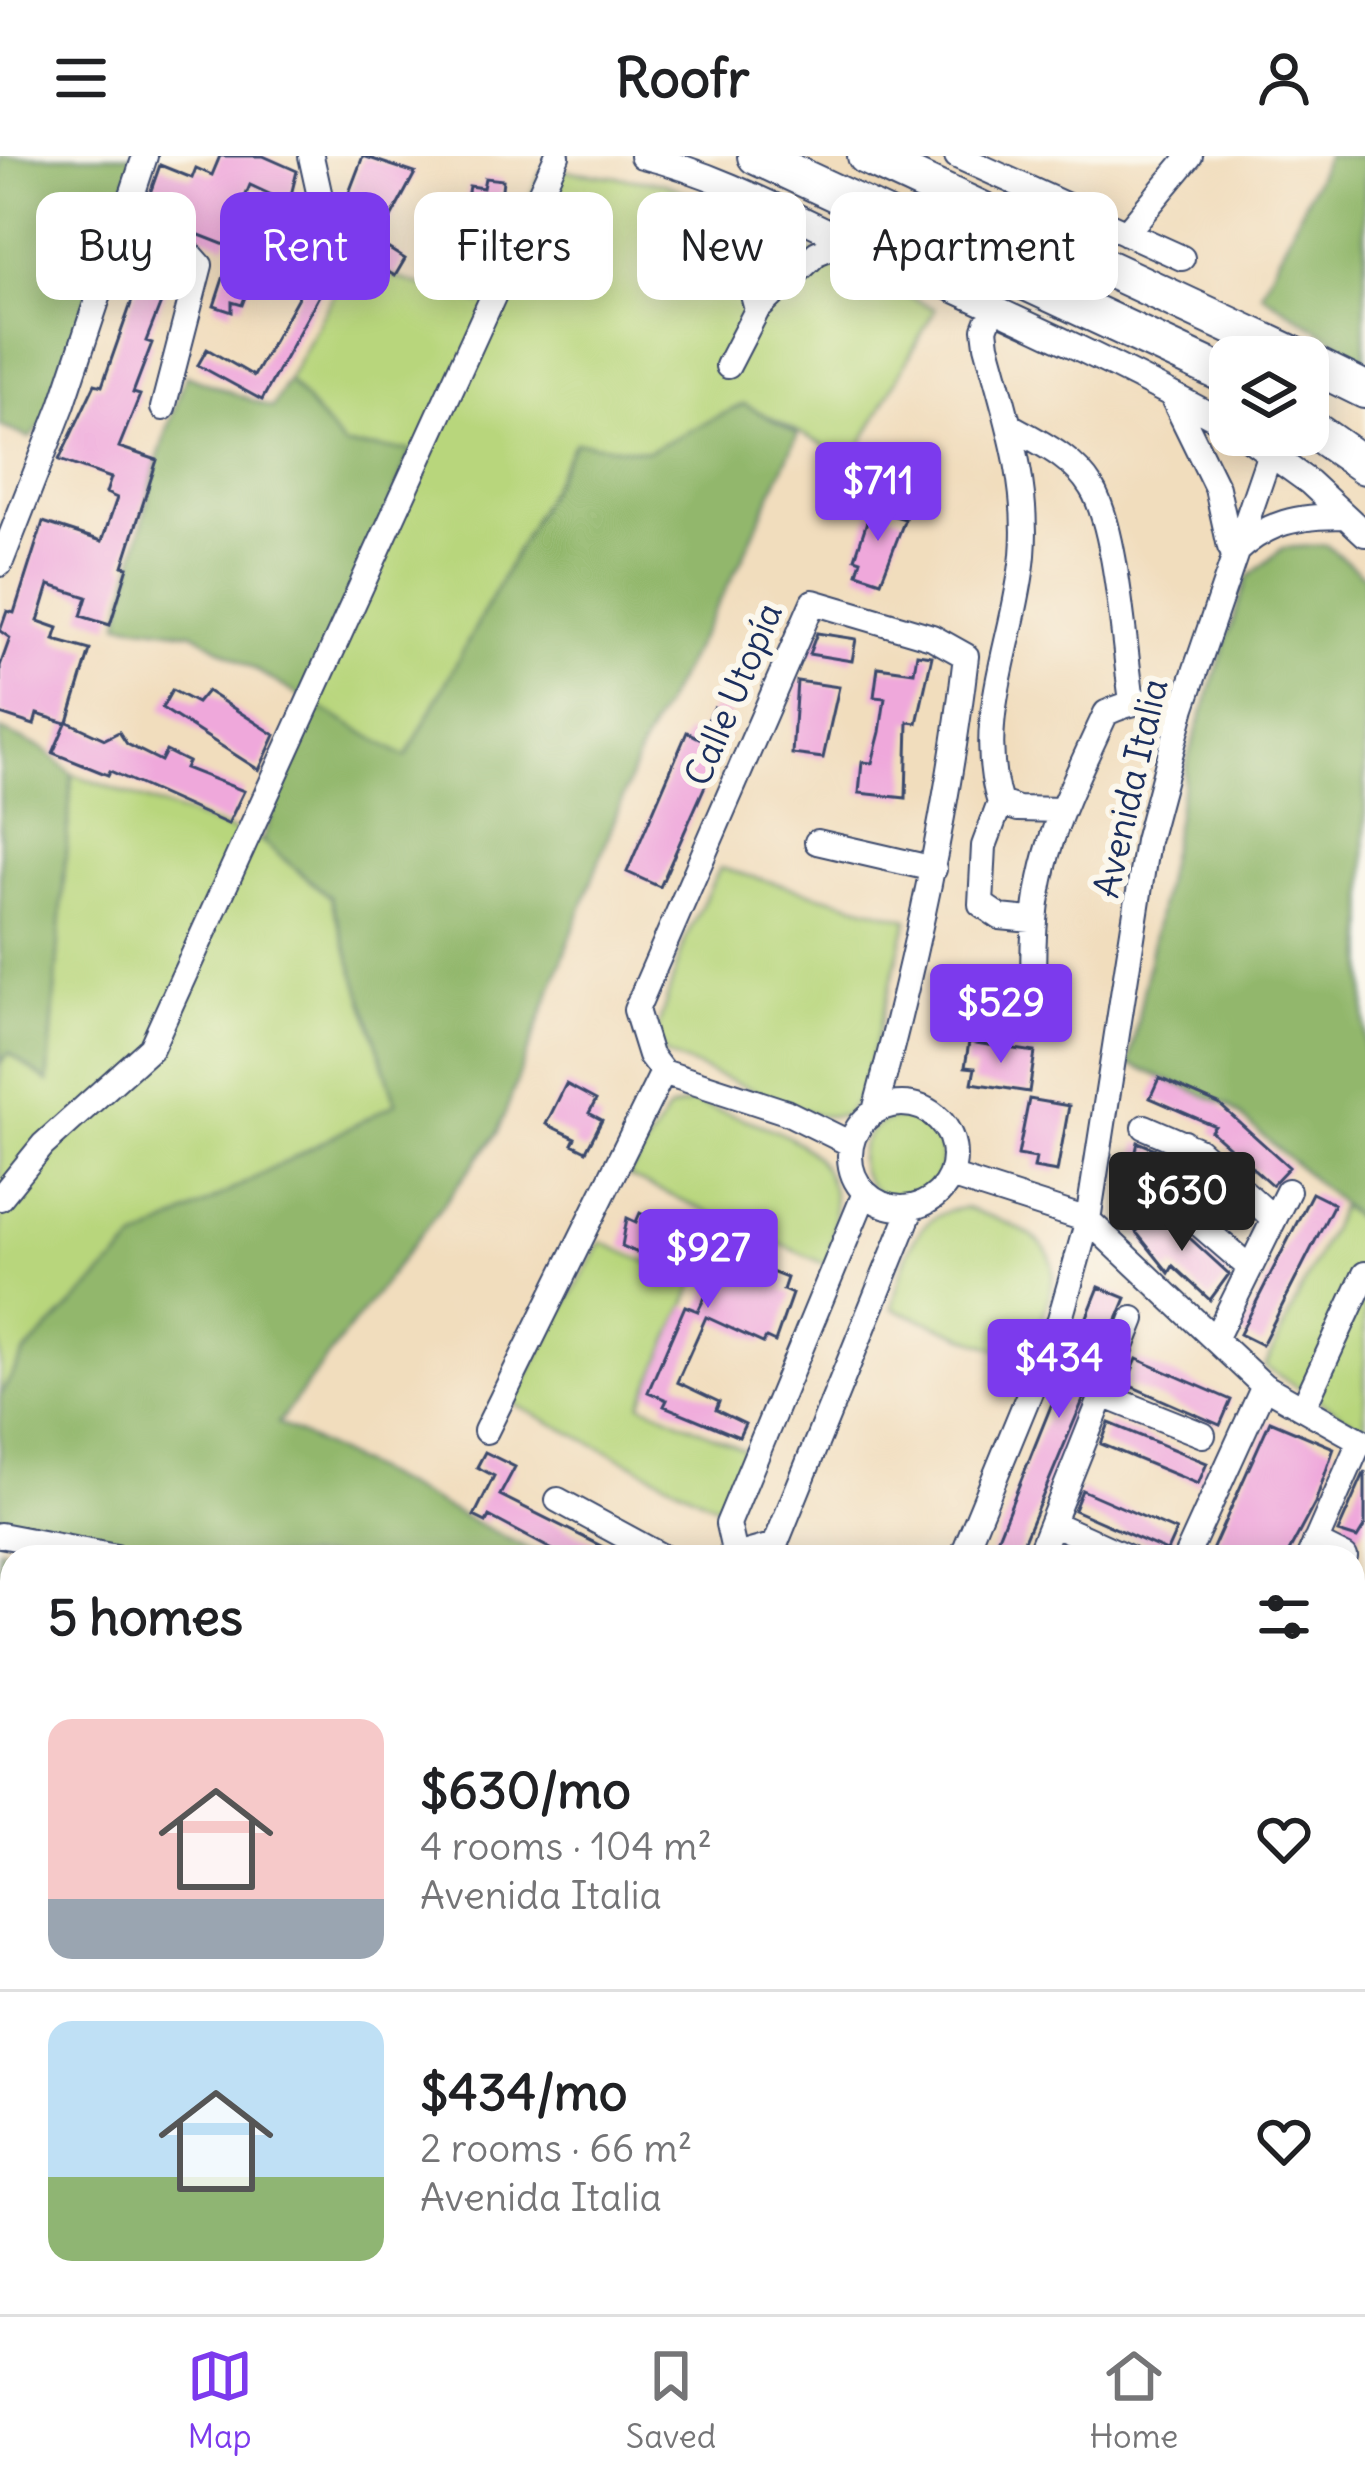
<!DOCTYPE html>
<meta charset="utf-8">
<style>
:root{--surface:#fff;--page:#f2f2f2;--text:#202124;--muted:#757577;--line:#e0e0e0;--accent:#7c3aed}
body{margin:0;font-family:Delius,sans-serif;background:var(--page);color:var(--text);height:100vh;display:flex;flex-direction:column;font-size:45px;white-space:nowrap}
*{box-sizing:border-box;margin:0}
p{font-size:39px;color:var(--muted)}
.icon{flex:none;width:66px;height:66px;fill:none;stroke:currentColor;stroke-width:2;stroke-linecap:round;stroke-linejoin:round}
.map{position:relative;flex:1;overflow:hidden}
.sheet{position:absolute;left:0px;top:1389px;width:1365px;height:771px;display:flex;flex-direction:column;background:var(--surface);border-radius:36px 36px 0 0;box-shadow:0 6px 30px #0003}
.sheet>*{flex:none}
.guide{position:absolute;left:36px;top:36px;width:1293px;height:108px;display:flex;gap:24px}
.tools{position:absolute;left:1209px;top:180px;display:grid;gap:24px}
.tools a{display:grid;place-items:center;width:120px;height:120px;border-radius:24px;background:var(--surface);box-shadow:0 6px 30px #0003;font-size:60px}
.price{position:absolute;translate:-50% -102px;padding:0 27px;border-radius:12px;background:var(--accent);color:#fff;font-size:39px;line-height:78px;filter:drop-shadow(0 3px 6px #0008)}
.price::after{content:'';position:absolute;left:50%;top:72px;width:36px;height:27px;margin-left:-18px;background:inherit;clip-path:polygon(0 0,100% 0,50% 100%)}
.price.selected{background:#222;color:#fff}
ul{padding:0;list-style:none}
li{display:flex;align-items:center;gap:36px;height:300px;padding:0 48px}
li+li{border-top:3px solid var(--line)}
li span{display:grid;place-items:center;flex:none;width:336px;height:240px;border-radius:24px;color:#555}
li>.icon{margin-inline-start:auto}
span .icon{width:144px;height:144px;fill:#fffc;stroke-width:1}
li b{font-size:51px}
h2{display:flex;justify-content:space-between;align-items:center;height:144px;padding:0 48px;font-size:51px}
.pill{padding:0 42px;border-radius:24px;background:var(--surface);box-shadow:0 6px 30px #0003;font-size:42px;line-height:108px}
.pill.selected{background:var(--accent);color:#fff}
header{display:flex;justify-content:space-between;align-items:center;height:156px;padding:0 48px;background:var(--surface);font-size:54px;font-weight:700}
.menu{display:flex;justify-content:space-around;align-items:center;height:168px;border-top:3px solid var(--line);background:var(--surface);font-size:33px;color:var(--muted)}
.menu a{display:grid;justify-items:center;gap:6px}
.menu .selected{color:var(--accent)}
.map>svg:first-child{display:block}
.green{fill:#b8d67c;stroke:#6a826d;stroke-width:3}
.forest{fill:#92b76c;stroke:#567365;stroke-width:3}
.building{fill:#efa8db}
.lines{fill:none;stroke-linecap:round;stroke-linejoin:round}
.minor-casing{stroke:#3b496c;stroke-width:28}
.highway-casing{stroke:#3b496c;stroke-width:40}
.path{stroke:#3b496c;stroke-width:3;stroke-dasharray:3 9;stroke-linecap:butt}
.minor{stroke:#fff;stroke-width:24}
.highway{stroke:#fff;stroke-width:36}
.labels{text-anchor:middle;stroke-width:12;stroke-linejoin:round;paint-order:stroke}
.street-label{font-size:36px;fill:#1b2f5e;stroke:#fbf7ec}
</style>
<header><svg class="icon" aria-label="menu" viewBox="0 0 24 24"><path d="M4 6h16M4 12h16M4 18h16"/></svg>Roofr<svg class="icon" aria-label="person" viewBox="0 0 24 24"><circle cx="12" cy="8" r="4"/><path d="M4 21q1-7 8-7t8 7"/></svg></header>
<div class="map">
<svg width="1365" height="2158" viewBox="0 0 1365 2158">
<rect width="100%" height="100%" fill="#fbf7ec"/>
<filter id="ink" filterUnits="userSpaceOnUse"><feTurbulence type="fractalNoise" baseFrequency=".00833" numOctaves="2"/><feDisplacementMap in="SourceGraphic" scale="24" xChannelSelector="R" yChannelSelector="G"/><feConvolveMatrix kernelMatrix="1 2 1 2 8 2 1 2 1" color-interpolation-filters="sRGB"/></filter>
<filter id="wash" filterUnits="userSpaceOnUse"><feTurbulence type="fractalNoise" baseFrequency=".004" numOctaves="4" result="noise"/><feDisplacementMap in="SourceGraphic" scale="48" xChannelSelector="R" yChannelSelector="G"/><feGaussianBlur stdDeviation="2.7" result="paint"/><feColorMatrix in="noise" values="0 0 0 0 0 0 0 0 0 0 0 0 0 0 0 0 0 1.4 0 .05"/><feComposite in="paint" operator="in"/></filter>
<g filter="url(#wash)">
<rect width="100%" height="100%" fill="#f1ddbd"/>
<path class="green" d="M543 12 665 27 935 153 853 304 744 248 648 295 575 286 406 602 312 547 344 290 288 224 350 108 481 147Z
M72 618 262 685 330 741 397 947 136 1085 25 1197 0 1240V907L9 896 48 925Z
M720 712 908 763 862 937 845 960H818L667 899 655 881 686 781Z
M692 946C789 978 859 987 827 1109L628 1020 669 953Z
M860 1003a41 41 0 1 1 82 0a41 41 0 1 1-82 0Z
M1341 1050 1365 1069V1273L1265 1211Z
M966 1052C1076 1088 1064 1107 1026 1205L892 1152C904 1105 911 1056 966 1052Z
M601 1086 695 1127 641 1248 750 1296 726 1355 512 1247Z
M1365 1614V2158H832L829 2148H1353V1619Z
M0 1858 12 1864V2108L0 2104Z"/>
<path class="forest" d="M0 0H135L48 262 30 282 0 270Z
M1327 0H1365V204L1261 137Z
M186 219 272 252 288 224 344 290 411 294 312 547 406 601 575 286 648 295 744 248 798 278 741 405 642 590 498 976 278 1267 544 1401H206L0 1362V1240L25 1197 136 1085 396 947 330 741 262 685 311 547 193 477 119 467 157 304Z
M1326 389 1365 420V1069L1228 949 1129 908 1189 598 1247 422 1283 392Z
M0 574 44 593 72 618 48 926 9 897 0 907Z
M0 1393 50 1401H12V1864L0 1858Z
M65 2148H563L562 2158H61Z
M640 2148H829L832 2158H635Z"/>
<g id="blocks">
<path class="building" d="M220 0H263L297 15 289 47 250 29 225 89 143 57 160 9 192 22 196 12 212 19Z
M363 0 415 17 378 86 405 103 395 120 349 92 359 75 343 68 348 57 339 52 336 38 347 42Z
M485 22 503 24 495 96 489 110 456 106 469 30 483 32Z
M236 83 271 98 275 89 333 114 262 244 198 209 207 193 254 220 303 132 256 112 242 149 232 146V156L214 150Z
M147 102 175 111 146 185 152 187 133 237 140 239 119 291 157 304 123 410 128 411 110 469 81 460 87 441 49 429 38 465 58 472 54 484 90 494 68 566 105 583 119 576 127 588 161 605 166 595 188 606 185 612 244 635 228 668 110 615 108 619 53 597 66 567 37 558 34 569 0 558V510L10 482 0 475 7 455 14 457 43 366 102 385 117 342 106 337 111 322 59 304 95 228 102 230Z
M871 353 905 363 881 425 857 417 861 404 855 402Z
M817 477 856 483 852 505 809 498Z
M917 498 932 500 917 567 908 566 906 642 859 637 862 606 872 607 880 576 885 542 874 541 878 511 914 516Z
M797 525 839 531 823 602 792 598Z
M172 534 197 547 207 535 275 579 259 614 162 552Z
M714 552 730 558 728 578 660 731 627 716 687 576 699 582Z
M969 886 1035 896 1029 936 972 927 975 912 965 911Z
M1159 922 1219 948 1289 1011 1272 1029 1211 975 1215 970 1150 942Z
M566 928 596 944 589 957 602 964 586 995 572 988 575 982 546 968Z
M1029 943 1069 950 1057 1016 1034 1012 1036 1002 1018 999Z
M1138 986 1160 995 1147 1055 1124 1050Z
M1312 1037 1334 1048 1262 1189 1240 1178Z
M1158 1053 1229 1118 1210 1144 1173 1110 1169 1117 1136 1076Z
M640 1057 697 1083 693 1091 726 1106 730 1100 787 1122 783 1134 792 1138 775 1186 766 1182 763 1187 706 1161 677 1226 719 1246 716 1254 745 1268 739 1281 664 1250 667 1244 648 1236 685 1150 698 1155 716 1118 677 1109 675 1113 622 1090 627 1062 636 1066Z
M1099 1131 1126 1142 1017 1401H990Z
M1137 1203 1231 1244 1220 1269 1126 1228Z
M1270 1265 1334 1292 1315 1347 1286 1401H1209Z
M1109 1267 1207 1307 1198 1328 1101 1288Z
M485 1296 515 1311 500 1339 623 1401H566L489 1360 486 1366 474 1360 494 1320 477 1311Z
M1365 1315V1369L1357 1382 1338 1376Z
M1082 1334 1176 1375 1167 1395 1074 1354Z"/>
</g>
</g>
<g filter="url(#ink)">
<use href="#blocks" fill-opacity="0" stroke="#3b496c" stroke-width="3"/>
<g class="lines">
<defs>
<path id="minor" d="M311 0 328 77
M642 0C721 19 795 61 869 95 991 151 1113 205 1230 270
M957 0 1182 102
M724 29 757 154 728 210
M120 75 192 100 200 109 163 252
M1126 77 1190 0
M993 152 985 173 987 189C1006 259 1029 326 1023 399 1016 481 973 564 1000 647L1018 653 1062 654
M757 154 817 97 846 85
M1172 240 1217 332 1230 391
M1009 269C1038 286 1073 301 1091 331 1117 371 1124 493 1132 545
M1244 279 1309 326 1365 378
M1233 398C1267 365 1299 360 1345 360
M0 408 62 250 145 0
M1000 647 984 690 981 748 1000 761 1031 764
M817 686 934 713
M1034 830C1028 713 1059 659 1106 557 1134 544 1153 542 1183 551
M850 1000a52 52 0 1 1 104 0a52 52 0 1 1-104 0Z
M1145 971 1198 994 1274 1063
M1184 987 1176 1048 1250 1112
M851 988 786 956 663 916 650 899 636 854 813 446 932 481 966 500C948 655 915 804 875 955
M950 1020 1088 1064 1264 1230 1186 1401
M0 1042 43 989 151 892 557 0
M1215 1183 1288 1035
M1264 1230 1365 1287
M1103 1239 1203 1279
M1303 1252 1365 1118
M486 1275 663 916
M558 1344 663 1401
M1052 1367 1127 1401
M0 1379 116 1401
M1315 1386 1345 1401
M735 1399 728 1368 865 1037
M732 1401 775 1389 912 1051
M962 1401 1060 1163 1088 1064 1147 685 1183 551 1270 297
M1038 1401 1133 1163
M1309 1401 1360 1285
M1353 1492 1365 1487
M1353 1615 1365 1609
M0 1887 12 1892
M0 2148 12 2143
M35 2158 39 2148
M601 2158 606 2148
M621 2158 627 2148"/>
<path id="highway" d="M756 0 1230 221
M866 0 1298 201
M1308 206 1365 234
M1308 270 1365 310"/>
</defs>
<use href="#minor" class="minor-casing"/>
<use href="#highway" class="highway-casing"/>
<path class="path" d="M1353 1944 1365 1940
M1218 2148 1237 2158"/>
<use href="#minor" class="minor"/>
<use href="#highway" class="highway"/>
</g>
</g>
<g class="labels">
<g class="street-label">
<text transform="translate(733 538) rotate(-67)" y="13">Calle Utopía</text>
<text transform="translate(1130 632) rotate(-77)" y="13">Avenida Italia</text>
</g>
</g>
</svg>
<div class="tools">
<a><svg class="icon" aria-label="layers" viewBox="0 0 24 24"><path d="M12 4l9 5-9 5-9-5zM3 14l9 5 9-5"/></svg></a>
</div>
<b class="price" style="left:878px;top:388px">$711</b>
<b class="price" style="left:1001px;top:910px">$529</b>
<b class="price selected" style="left:1182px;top:1098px">$630</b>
<b class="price" style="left:708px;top:1155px">$927</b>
<b class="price" style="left:1059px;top:1265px">$434</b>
<div class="guide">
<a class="pill">Buy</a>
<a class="pill selected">Rent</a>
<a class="pill">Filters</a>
<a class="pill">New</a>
<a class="pill">Apartment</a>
</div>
<section class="sheet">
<h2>5 homes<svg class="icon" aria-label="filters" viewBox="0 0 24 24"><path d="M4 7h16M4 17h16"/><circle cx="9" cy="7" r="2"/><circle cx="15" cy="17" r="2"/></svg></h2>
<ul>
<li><span style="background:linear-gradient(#f6c9c9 75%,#9aa5b1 0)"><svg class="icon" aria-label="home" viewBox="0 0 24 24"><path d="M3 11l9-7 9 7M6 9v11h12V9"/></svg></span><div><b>$630/mo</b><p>4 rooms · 104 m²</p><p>Avenida Italia</p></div><svg class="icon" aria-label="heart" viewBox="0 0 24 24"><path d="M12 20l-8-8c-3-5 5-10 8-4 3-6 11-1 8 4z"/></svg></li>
<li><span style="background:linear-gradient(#bfe0f5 65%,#8fb573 0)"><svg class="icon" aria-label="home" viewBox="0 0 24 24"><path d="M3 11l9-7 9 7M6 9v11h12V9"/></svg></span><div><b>$434/mo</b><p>2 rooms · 66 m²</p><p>Avenida Italia</p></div><svg class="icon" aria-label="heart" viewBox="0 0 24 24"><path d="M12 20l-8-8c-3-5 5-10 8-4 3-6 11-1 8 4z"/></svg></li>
</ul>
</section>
</div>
<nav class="menu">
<a class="selected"><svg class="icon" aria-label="map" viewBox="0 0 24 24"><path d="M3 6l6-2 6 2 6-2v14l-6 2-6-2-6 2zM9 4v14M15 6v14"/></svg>Map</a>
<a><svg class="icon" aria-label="saved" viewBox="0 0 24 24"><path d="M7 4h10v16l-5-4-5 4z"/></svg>Saved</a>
<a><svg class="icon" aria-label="home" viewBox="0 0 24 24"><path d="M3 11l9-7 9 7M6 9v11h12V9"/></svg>Home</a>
</nav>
